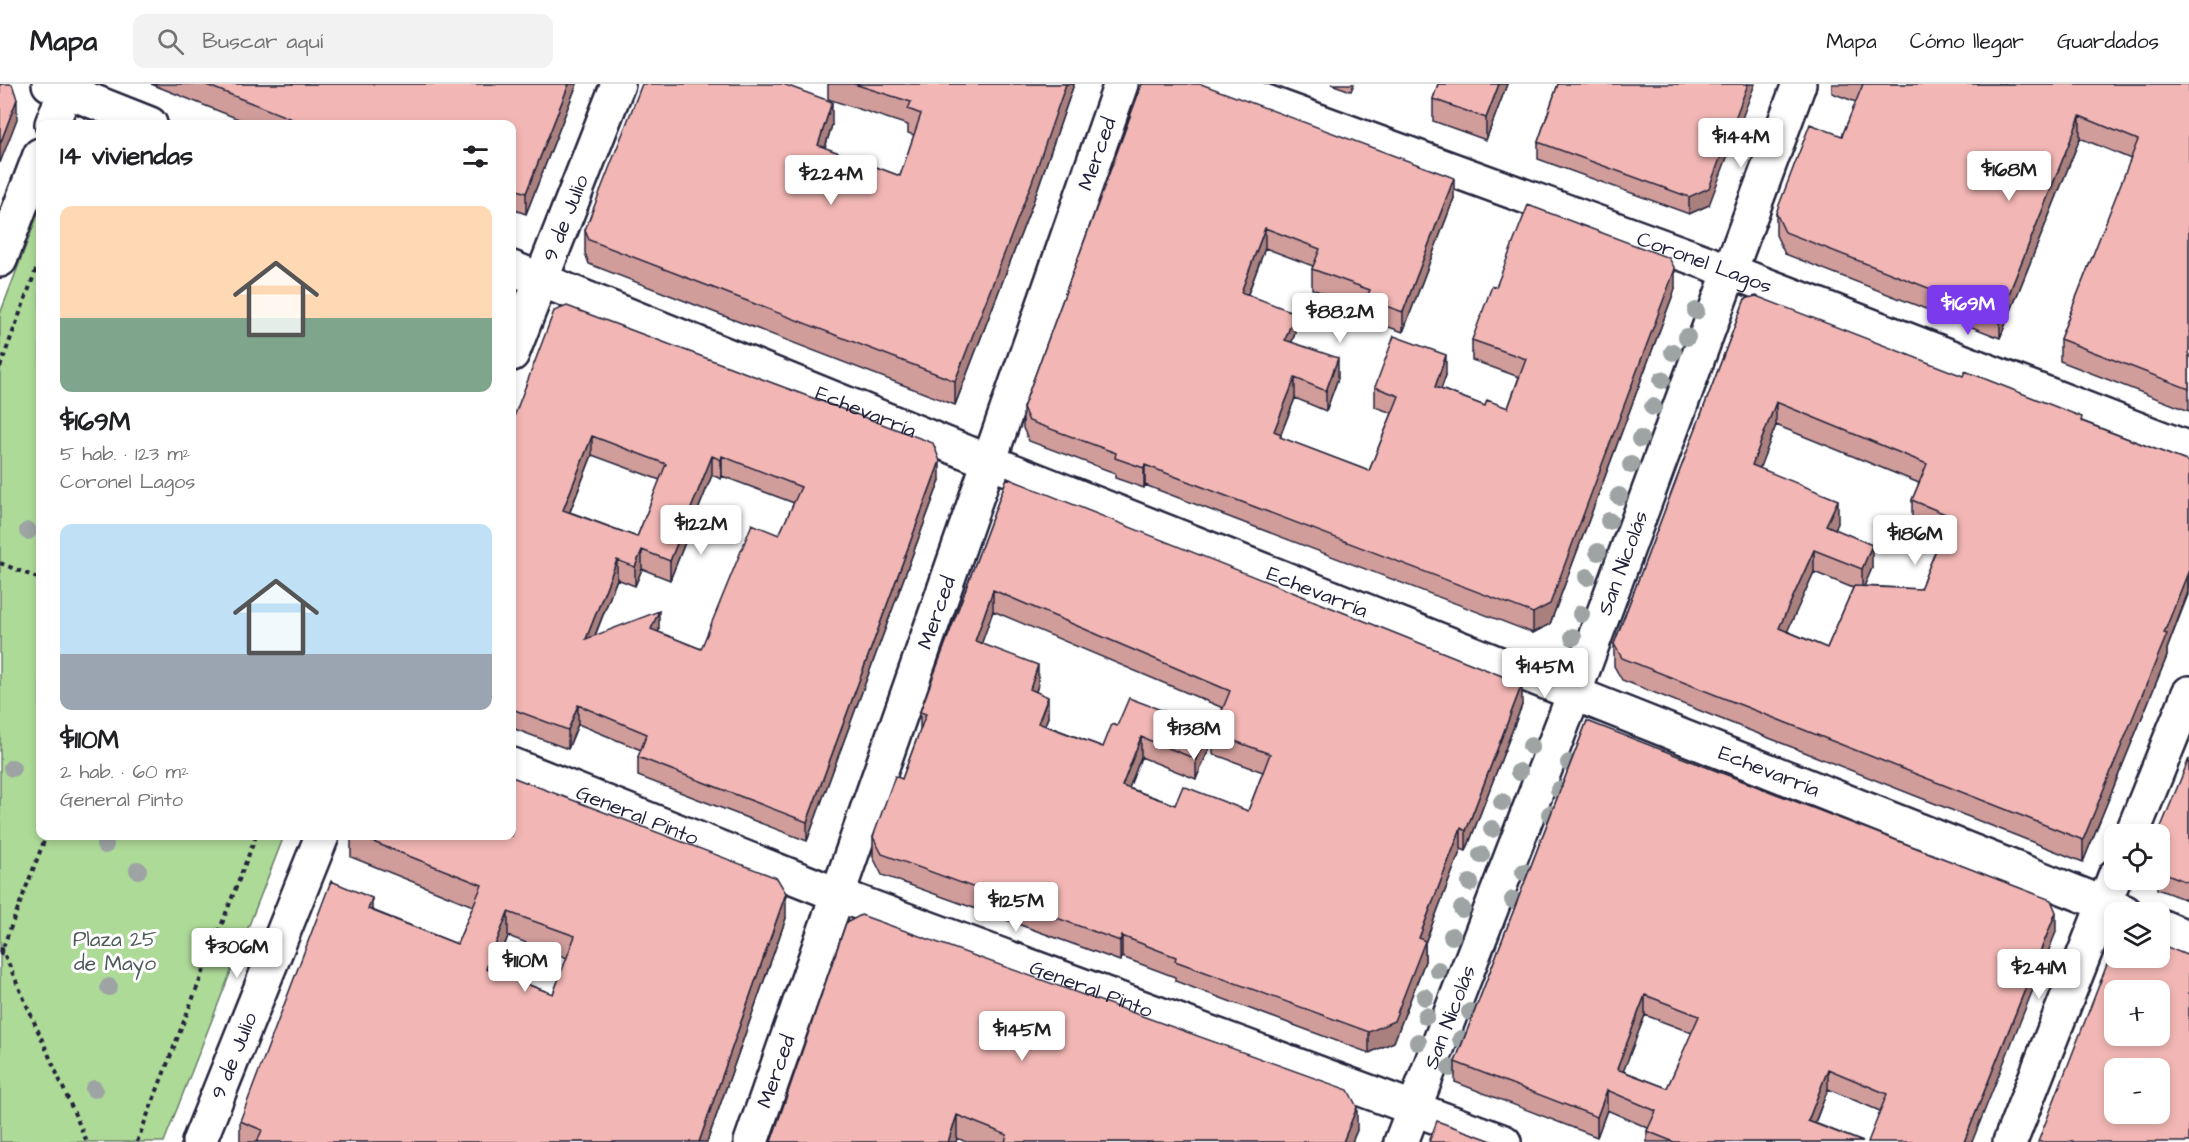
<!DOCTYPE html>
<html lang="es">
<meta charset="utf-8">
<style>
:root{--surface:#fff;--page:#f2f2f2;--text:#202124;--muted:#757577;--line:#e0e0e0;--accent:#7c3aed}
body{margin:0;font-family:"Architects Daughter",sans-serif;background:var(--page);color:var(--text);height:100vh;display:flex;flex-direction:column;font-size:22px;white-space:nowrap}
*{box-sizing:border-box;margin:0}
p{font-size:20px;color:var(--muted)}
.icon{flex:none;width:33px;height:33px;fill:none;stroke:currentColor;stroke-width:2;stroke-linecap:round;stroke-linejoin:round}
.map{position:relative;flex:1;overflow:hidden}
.panel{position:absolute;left:36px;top:36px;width:480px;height:720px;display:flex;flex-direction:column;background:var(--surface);border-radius:12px;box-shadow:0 3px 9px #0003}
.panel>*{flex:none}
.fabs{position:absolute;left:2104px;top:740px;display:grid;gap:12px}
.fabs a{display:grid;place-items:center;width:66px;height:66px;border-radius:12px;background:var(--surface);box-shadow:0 3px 9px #0003;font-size:30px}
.price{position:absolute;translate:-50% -51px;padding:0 14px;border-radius:6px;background:#fff;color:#222;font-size:20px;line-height:39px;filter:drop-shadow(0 2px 3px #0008)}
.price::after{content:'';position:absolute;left:50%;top:36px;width:18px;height:14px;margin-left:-9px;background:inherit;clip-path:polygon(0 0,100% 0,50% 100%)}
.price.current{background:var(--accent);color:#fff}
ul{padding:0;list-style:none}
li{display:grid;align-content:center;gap:12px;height:318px;padding:0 24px}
li span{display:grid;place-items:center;height:186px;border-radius:12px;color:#555}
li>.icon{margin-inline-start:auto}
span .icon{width:108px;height:108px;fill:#fffc;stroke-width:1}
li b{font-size:26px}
h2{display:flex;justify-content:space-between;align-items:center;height:72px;padding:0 24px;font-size:26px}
header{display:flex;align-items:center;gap:36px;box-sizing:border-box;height:84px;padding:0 30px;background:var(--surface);border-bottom:2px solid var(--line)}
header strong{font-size:28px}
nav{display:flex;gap:33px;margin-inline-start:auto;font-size:21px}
.search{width:420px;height:54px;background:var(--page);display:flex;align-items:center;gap:15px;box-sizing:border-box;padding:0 21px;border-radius:12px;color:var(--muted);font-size:22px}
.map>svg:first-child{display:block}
.green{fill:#aeda98;stroke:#687e6a;stroke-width:1.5}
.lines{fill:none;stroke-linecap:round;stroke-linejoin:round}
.minor-casing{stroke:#22223b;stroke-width:38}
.path{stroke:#22223b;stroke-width:4;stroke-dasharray:4.5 4.5;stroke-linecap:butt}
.minor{stroke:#fff;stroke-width:33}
.tree{fill:#9da4a3}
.wall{fill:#d09d9b;stroke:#22223b;stroke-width:1.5;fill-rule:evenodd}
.shaded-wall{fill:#a9807e;stroke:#22223b;stroke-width:1.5}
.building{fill:#f2b7b4;stroke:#22223b;stroke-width:1.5;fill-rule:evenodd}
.labels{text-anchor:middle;stroke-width:6;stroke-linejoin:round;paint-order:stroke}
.street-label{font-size:21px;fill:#22223b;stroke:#fff}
.park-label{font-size:21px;fill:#4c5957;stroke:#fff}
</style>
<header>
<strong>Mapa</strong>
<div class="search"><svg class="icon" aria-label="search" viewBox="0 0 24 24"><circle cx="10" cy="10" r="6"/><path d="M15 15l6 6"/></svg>Buscar aquí</div>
<nav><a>Mapa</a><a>Cómo llegar</a><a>Guardados</a></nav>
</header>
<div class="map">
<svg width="2189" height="1058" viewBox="0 0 2189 1058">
<rect width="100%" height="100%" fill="#fff"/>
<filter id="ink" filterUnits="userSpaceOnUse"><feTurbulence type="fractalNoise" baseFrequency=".0167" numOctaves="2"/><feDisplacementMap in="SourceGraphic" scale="12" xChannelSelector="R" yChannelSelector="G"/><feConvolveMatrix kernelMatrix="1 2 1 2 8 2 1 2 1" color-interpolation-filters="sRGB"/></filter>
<g filter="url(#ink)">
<path class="green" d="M40 125V752H284L164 1058H0V230Z"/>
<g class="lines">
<defs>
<g id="minor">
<path d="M49 0 150 40"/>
<path id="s1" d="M1217 0 1730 187 2189 365"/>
<path d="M52 40 68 0"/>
<path d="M0 176 40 71"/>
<path id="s2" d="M512 184 988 377 2125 828"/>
<path id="s3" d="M512 270 618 0"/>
<path id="s4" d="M512 681 836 810 1504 1058"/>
<path d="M2132 750 2189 609"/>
<path d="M2160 842 2189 854"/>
<path id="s5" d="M199 1058 322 752"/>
<path id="s6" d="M751 1058 1121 0"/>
<path id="s7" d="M1401 1058 1574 610 1799 0"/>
<path d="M2010 1058 2115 792"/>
</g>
</defs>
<use href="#minor" class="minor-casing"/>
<path class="path" d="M0 283 40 175
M0 479 40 495
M0 866 2 865 87 1058
M0 871 46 752
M137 1058 256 752"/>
<use href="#minor" class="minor"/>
</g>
<g class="tree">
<circle cx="1696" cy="227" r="9"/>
<circle cx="1687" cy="253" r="9"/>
<circle cx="1673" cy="268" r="9"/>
<circle cx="1662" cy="296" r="9"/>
<circle cx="1653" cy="323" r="9"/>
<circle cx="1640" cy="355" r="9"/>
<circle cx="1631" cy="381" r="9"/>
<circle cx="1619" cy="412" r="9"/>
<circle cx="1609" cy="437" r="9"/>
<circle cx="28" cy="447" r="9"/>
<circle cx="1598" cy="468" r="9"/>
<circle cx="1587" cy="493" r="9"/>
<circle cx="1581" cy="530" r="9"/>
<circle cx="1573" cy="553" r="9"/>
<circle cx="1531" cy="662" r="9"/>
<circle cx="1569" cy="679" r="9"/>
<circle cx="12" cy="684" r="9"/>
<circle cx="1519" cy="688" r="9"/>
<circle cx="1559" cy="706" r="9"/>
<circle cx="1502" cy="718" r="9"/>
<circle cx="1550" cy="730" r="9"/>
<circle cx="1492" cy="745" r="9"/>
<circle cx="105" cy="761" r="9"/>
<circle cx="1481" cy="771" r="9"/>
<circle cx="138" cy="786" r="9"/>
<circle cx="1524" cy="788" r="9"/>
<circle cx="1470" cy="799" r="9"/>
<circle cx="1513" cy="816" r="9"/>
<circle cx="1462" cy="825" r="9"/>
<circle cx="1452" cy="852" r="9"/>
<circle cx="1438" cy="886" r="9"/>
<circle cx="109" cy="903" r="9"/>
<circle cx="1425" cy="913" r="9"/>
<circle cx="1470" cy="928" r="9"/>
<circle cx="1426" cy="932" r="9"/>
<circle cx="1461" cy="955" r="9"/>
<circle cx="1418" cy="958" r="9"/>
<circle cx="1450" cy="984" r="9"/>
<circle cx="94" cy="1005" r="9"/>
</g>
<path class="wall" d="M151 0H577L526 130 515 126 512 136V40H251Z
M828 0H1074L1032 121 955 321 589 180 585 169V146L832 41 825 64 900 92 914 51 908 49V41L828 15Z
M1142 0 1454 114 1403 248 1366 235V225L1312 205V185L1313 182 1265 164 1248 210 1295 249 1292 258 1338 294 1326 327 1295 314 1281 350V354L1369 387 1392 329 1375 323V303L1446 291 1441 305 1485 322 1508 324 1519 293 1472 276V256L1496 203 1675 205 1550 540 1533 549 1145 401 1144 404 1115 394V389L1029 357 1023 344V324Z
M1331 0H1354L1351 7Z
M1438 0H1507L1486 56 1433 37V15Z
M1558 0 1709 121 1689 130 1538 75V58Z
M1832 0H2189V327L2060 277V255L2131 75 2080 54 2000 254 1785 170 1776 151V129L1842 52 1856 18 1832 9Z
M1745 215 2082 337 2189 378V508L2167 565V572L2083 778 1622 596 1614 582V560ZM1776 341 1919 399 1912 416V438L1942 451 1920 505 1864 502 1872 484 1835 445 1838 439 1759 384ZM1814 488 1853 504 1827 564 1787 547Z
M512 338 940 396 807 757 638 692V673L641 666 578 640 568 665 512 644ZM592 371 660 396 637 453 570 428ZM712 391 721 395 722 392 794 419 779 451 701 565 658 548 659 546 595 552 617 495 635 502 642 485 670 496Z
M1007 394 1522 621 1466 767 1461 765 1425 859V877L1394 958 1369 969 1175 897V893L1122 873 1120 877 882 791 873 773V753L902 695 920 646V628ZM993 527 1223 624 1213 649V670L1263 688 1248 727 1175 721 1129 704 1141 673 1196 695 1209 665 1117 642 1103 663 1045 641 1048 633 1036 607 1038 601 981 560Z
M1587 637 2056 848 1880 1027 1828 1005 1815 1039 1863 1058H1647V1047L1648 1044 1607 1026 1597 1053 1455 998V978ZM1645 931 1692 949 1667 1004 1623 987Z
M2189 675V817L2157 805V795H2160V750Z
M351 752H512L786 834 707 1058H240V1037L372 826 457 860 473 822 351 773ZM508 852 567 874 553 910 495 888Z
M846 839 1357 1046 1352 1058H966L957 1054 956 1058H771Z"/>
<path class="shaded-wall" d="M569 0H577L526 130V109Z
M1066 0H1074L1032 121 955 321V297Z
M1499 0H1507L1486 56V34Z
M1748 0H1755L1709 121 1689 130V113Z
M17 15V35L0 79V60Z
M832 18V41L818 85V61Z
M2080 32V54L2000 254V232Z
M1454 94V114L1403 248V228Z
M515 105V126L512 136V114Z
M1265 144V164L1241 228V208Z
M1675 185V205L1550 540 1533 549V529Z
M1295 229V249L1285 276V256Z
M1446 271V291L1435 323V303Z
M1338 274V294L1326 327V307Z
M1295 294V314L1274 367V347Z
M1776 318V341L1752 404V381Z
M592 352V371L563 445V426Z
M712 372V391L670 496V477Z
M722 372V392L721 395V376Z
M940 377V396L807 757V738Z
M1145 381V401L1144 404V384Z
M1838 416V439L1826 463V441Z
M1872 461V484L1862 507V485Z
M642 466V485L635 502V483Z
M1814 466V488L1779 566V544Z
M617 476V495L586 574V555Z
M2188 485V508L2167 565V572L2083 778V756L2164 549Z
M993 506V527L975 578V557Z
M659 527V546L651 564V545Z
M1038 581V601L1030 625V605Z
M1522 600V621L1466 767V747Z
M1048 613V633L1038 659V639Z
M578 621V640L568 665V646Z
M1209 644V665L1196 695V675Z
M1141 653V673L1122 722V702Z
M1461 744V765L1425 859V877L1394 958 1369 969V948L1419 854Z
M786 809V834L707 1058H699Z
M372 814V838L368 825Z
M508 828V852L486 909V885Z
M2056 828V848L1972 1058H1964Z
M1122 852V873L1120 877V857Z
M1645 911V931L1617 1004V985Z
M1828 985V1005L1808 1056V1037Z
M1607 1006V1026L1597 1053V1033Z
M1357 1023V1046L1352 1058H1343Z
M957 1031V1054L956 1058H948Z"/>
<path class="building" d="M0 0H12L17 15 0 60Z
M204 0H569L526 109 515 105 512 114V40H304Z
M642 0H783L832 18 818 61 900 92 921 30 908 25 911 18 854 0H1066L1032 98 955 297 589 156 585 146Z
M1142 0H1201L1454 94 1403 228 1366 215 1370 206 1312 185 1320 165 1265 144 1241 208 1295 229 1285 256 1338 274 1326 307 1295 294 1274 347 1281 350 1280 353 1369 387 1399 312 1375 303 1394 252 1446 271 1435 303 1485 322 1487 316 1508 324 1526 275 1472 256 1492 202 1496 203 1528 121 1669 174 1675 185 1550 520 1533 529 1145 381 1144 384 1115 374 1116 369 1029 337 1023 324Z
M1438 0H1499L1486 34 1433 15Z
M1558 0H1748L1709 104 1689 113 1538 58Z
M1863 0H2189V305L2060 255 2138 56 2080 32 2000 232 1785 148 1776 129 1810 40 1842 52Z
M1756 212 1963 292 1965 287 2082 333 2081 337 2189 378V486L2164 549 2167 550 2083 756 1622 574 1614 560 1745 215ZM1776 318 1927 380 1912 416 1950 432 1920 505 1854 502 1827 564 1779 544 1814 466 1862 485 1872 461 1826 441 1838 416 1752 381Z
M567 222 933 359 940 377 807 738 638 673 647 650 578 621 568 646 512 625V338L554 227ZM592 352 666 380 637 453 563 426ZM712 372 721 376 722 372 801 403 779 451 752 440 701 565 651 545 659 527 586 555 617 476 635 483 642 466 670 477Z
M1007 394 1522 600 1466 747 1461 744 1419 854 1425 857 1394 937 1369 948 1175 877 1176 873 1122 852 1120 857 882 770 873 753 895 692 902 695 926 630 920 628ZM993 506 1230 607 1213 649 1270 670 1248 727 1183 702 1175 721 1122 702 1141 653 1196 675 1209 644 1129 614 1117 642 1112 640 1103 663 1038 639 1048 613 1030 605 1038 581 975 557Z
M1587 637 2051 816 2056 828 1964 1058H1868L1887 1010 1828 985 1808 1037 1863 1058H1674L1647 1047 1656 1027 1607 1006 1597 1033 1455 978ZM1645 911 1699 932 1667 1004 1617 985Z
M2189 675V799L2160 787V779L2165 765 2160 763V750H2158Z
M512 693 777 794 786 809 699 1058H257L262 1046 240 1037 331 797 372 814 368 825 457 860 482 801 358 752H512ZM508 828 575 852 553 910 486 885Z
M861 831 1348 1006 1357 1023 1343 1058H1005L1007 1051 957 1031 948 1058H771L846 839Z
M2115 860V873H2160V860L2189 872V1058H2038ZM2115 906H2160V951H2115ZM2115 984H2160V1029H2115Z
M1437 1037 1495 1058H1429Z"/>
</g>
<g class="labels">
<g class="street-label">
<text dy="7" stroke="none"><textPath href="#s6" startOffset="1047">Merced</textPath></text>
<text dy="7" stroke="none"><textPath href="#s3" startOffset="146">9 de Julio</textPath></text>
<text dy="7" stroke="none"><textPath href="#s1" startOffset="519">Coronel Lagos</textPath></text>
<text dy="7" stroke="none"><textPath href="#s2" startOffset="382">Echevarría</textPath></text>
<text dy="7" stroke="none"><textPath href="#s7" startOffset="620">San Nicolás</textPath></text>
<text dy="7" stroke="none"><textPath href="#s2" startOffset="868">Echevarría</textPath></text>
<text dy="7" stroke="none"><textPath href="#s6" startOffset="561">Merced</textPath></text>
<text dy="7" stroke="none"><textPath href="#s2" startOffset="1354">Echevarría</textPath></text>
<text dy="7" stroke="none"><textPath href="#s4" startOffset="135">General Pinto</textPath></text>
<text dy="7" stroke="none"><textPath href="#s4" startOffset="621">General Pinto</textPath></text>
<text dy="7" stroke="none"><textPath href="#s7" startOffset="134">San Nicolás</textPath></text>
<text dy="7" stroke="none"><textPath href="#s5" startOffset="93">9 de Julio</textPath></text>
<text dy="7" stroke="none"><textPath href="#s6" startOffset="75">Merced</textPath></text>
</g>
<g class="park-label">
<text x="115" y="862">Plaza 25<tspan x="115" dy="24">de Mayo</tspan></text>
</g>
</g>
</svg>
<div class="fabs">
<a><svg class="icon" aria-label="locate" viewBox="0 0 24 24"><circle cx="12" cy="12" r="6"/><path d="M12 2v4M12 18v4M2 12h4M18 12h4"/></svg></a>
<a><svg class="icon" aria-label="layers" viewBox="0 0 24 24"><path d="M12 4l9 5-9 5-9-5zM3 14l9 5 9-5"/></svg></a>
<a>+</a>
<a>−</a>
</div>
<b class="price" style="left:1741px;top:85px">$144M</b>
<b class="price" style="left:2009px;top:118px">$168M</b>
<b class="price" style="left:831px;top:122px">$224M</b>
<b class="price current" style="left:1968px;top:252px">$169M</b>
<b class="price" style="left:1340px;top:260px">$88.2M</b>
<b class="price" style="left:701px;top:472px">$122M</b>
<b class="price" style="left:1915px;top:482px">$186M</b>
<b class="price" style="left:1545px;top:615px">$145M</b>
<b class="price" style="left:1194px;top:677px">$138M</b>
<b class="price" style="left:1016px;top:849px">$125M</b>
<b class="price" style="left:237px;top:895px">$306M</b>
<b class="price" style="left:525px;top:909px">$110M</b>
<b class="price" style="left:2039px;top:916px">$241M</b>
<b class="price" style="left:1022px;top:978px">$145M</b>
<section class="panel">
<h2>14 viviendas<svg class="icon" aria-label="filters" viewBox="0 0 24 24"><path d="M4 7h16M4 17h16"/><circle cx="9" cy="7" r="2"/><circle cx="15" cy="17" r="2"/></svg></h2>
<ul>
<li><span style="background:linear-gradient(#ffd9b3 60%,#7fa58c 0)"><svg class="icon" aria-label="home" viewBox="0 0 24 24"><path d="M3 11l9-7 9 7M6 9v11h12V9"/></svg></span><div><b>$169M</b><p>5 hab. · 123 m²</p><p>Coronel Lagos</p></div></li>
<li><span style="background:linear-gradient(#bfe0f5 70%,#9aa5b1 0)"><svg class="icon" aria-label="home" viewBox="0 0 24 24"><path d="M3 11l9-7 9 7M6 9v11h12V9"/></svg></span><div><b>$110M</b><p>2 hab. · 60 m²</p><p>General Pinto</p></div></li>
</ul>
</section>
</div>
